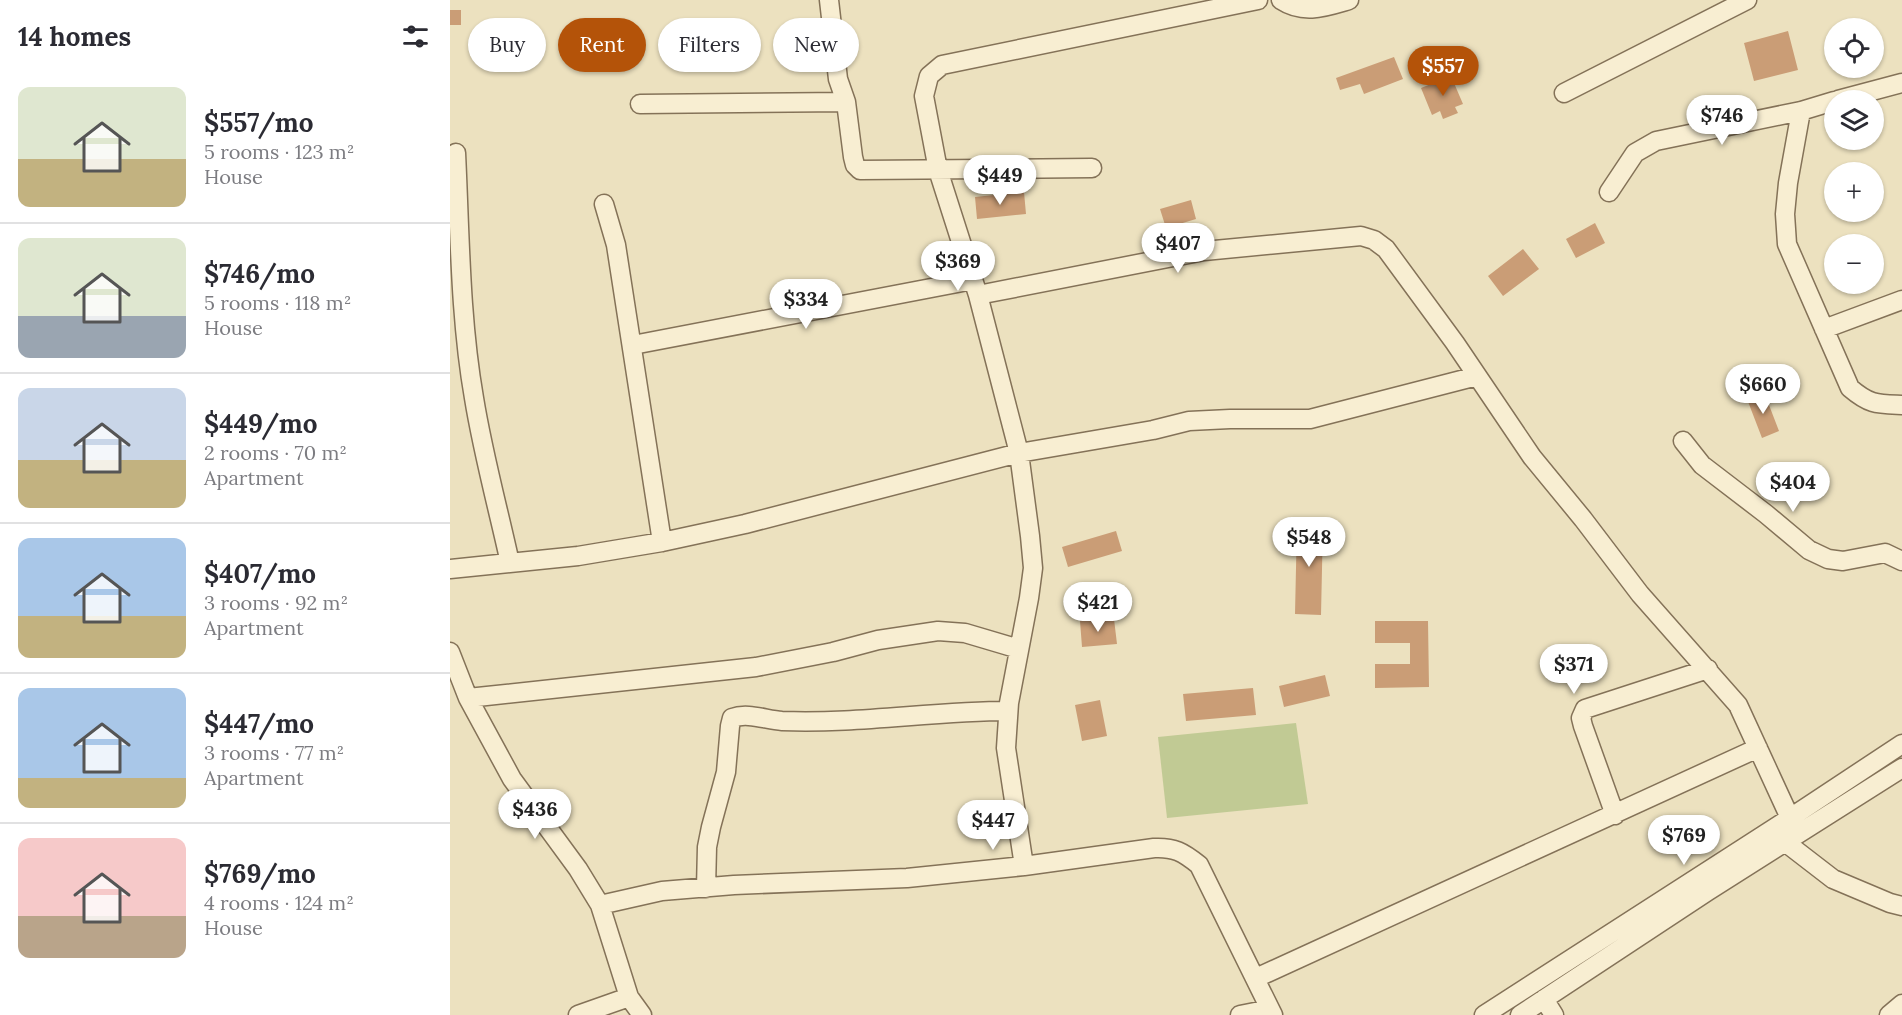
<!DOCTYPE html>
<meta charset="utf-8">
<style>
:root{--surface:#fff;--page:#f7f7f7;--text:#2b2b33;--muted:#7c7c81;--line:#e1e1e2;--accent:#b45309}
body{margin:0;font-family:Lora,serif;background:var(--page);color:var(--text);height:100vh;display:flex;flex-direction:column;font-size:22px;white-space:nowrap}
*{box-sizing:border-box;margin:0}
p{font-size:20px;color:var(--muted)}
.icon{flex:none;width:33px;height:33px;fill:none;stroke:currentColor;stroke-width:2;stroke-linecap:round;stroke-linejoin:round}
.map{position:relative;flex:1;overflow:hidden}
.details{display:flex;flex-direction:column;background:var(--surface);width:450px}
.details>*{flex:none}
.top-card{position:absolute;left:18px;top:18px;width:570px;height:54px;display:flex;gap:12px}
.tools{position:absolute;left:1374px;top:18px;display:grid;gap:12px}
.tools a{display:grid;place-items:center;width:60px;height:60px;border-radius:50%;background:var(--surface);box-shadow:0 2px 4px #0004;font-size:30px}
.price{position:absolute;translate:-50% -51px;padding:0 14px;border-radius:21px;background:#fff;color:#222;font-size:20px;line-height:39px;filter:drop-shadow(0 2px 3px #0008)}
.price::after{content:'';position:absolute;left:50%;top:36px;width:18px;height:14px;margin-left:-9px;background:inherit;clip-path:polygon(0 0,100% 0,50% 100%)}
.price.active{background:var(--accent);color:#fff}
ul{padding:0;list-style:none}
li{display:flex;align-items:center;gap:18px;height:150px;padding:0 18px}
li+li{border-top:2px solid var(--line)}
li span{display:grid;place-items:center;flex:none;width:168px;height:120px;border-radius:12px;color:#555}
li>.icon{margin-inline-start:auto}
span .icon{width:72px;height:72px;fill:#fffc;stroke-width:1}
li b{font-size:26px}
h2{display:flex;justify-content:space-between;align-items:center;height:72px;padding:0 18px;font-size:26px}
.chip{padding:0 21px;border-radius:27px;background:var(--surface);box-shadow:0 2px 4px #0004;font-size:21px;line-height:54px}
.chip.active{background:var(--accent);color:#fff}
main{display:flex;flex:1;min-height:0}
.map>svg:first-child{display:block}
.green{fill:#c1ca94}
.building{fill:#ca9d76}
.lines{fill:none;stroke-linecap:round;stroke-linejoin:round}
.minor-casing{stroke:#847258;stroke-width:21}
.minor{stroke:#f8eed2;stroke-width:18}
</style>
<main>
<section class="details">
<h2>14 homes<svg class="icon" aria-label="filters" viewBox="0 0 24 24"><path d="M4 7h16M4 17h16"/><circle cx="9" cy="7" r="2"/><circle cx="15" cy="17" r="2"/></svg></h2>
<ul>
<li><span style="background:linear-gradient(#dfe7d0 60%,#c2b280 0)"><svg class="icon" aria-label="home" viewBox="0 0 24 24"><path d="M3 11l9-7 9 7M6 9v11h12V9"/></svg></span><div><b>$557/mo</b><p>5 rooms · 123 m²</p><p>House</p></div></li>
<li><span style="background:linear-gradient(#dfe7d0 65%,#9aa5b1 0)"><svg class="icon" aria-label="home" viewBox="0 0 24 24"><path d="M3 11l9-7 9 7M6 9v11h12V9"/></svg></span><div><b>$746/mo</b><p>5 rooms · 118 m²</p><p>House</p></div></li>
<li><span style="background:linear-gradient(#c9d6e8 60%,#c2b280 0)"><svg class="icon" aria-label="home" viewBox="0 0 24 24"><path d="M3 11l9-7 9 7M6 9v11h12V9"/></svg></span><div><b>$449/mo</b><p>2 rooms · 70 m²</p><p>Apartment</p></div></li>
<li><span style="background:linear-gradient(#a9c7e8 65%,#c2b280 0)"><svg class="icon" aria-label="home" viewBox="0 0 24 24"><path d="M3 11l9-7 9 7M6 9v11h12V9"/></svg></span><div><b>$407/mo</b><p>3 rooms · 92 m²</p><p>Apartment</p></div></li>
<li><span style="background:linear-gradient(#a9c7e8 75%,#c2b280 0)"><svg class="icon" aria-label="home" viewBox="0 0 24 24"><path d="M3 11l9-7 9 7M6 9v11h12V9"/></svg></span><div><b>$447/mo</b><p>3 rooms · 77 m²</p><p>Apartment</p></div></li>
<li><span style="background:linear-gradient(#f6c9c9 65%,#b9a48a 0)"><svg class="icon" aria-label="home" viewBox="0 0 24 24"><path d="M3 11l9-7 9 7M6 9v11h12V9"/></svg></span><div><b>$769/mo</b><p>4 rooms · 124 m²</p><p>House</p></div></li>
</ul>
</section>
<div class="map">
<svg width="1452" height="1015" viewBox="0 0 1452 1015">
<rect width="100%" height="100%" fill="#ece1bf"/>
<path class="green" d="M846 723 858 804 717 818 708 737Z"/>
<path class="building" d="M0 10H11V25H0Z
M1338 31 1348 70 1304 81 1294 43Z
M944 57 953 79 914 94 910 84 890 90 886 78Z
M1001 76 1013 104 1005 107 1008 113 993 119 990 111 982 115 971 88Z
M1284 100 1287 113 1269 117 1266 105Z
M574 192 576 214 527 219 525 197Z
M741 200 746 219 716 228 710 209Z
M1145 223 1155 243 1126 258 1116 239Z
M1073 249 1089 269 1053 296 1038 276Z
M1314 392 1329 431 1312 438 1297 399Z
M847 522 873 523 871 615 845 614Z
M666 531 672 551 618 567 612 547Z
M664 619 667 644 632 647 630 621Z
M925 621H978L979 687 925 688V664H960V643H925Z
M875 675 880 696 834 707 829 686Z
M803 688 806 715 736 721 733 694Z
M650 700 657 736 632 741 625 705Z"/>
<g class="lines">
<defs>
<path id="minor" d="M379 0 388 79 396 102 403 157 405 165 410 170 642 168
M831 0C854 15 875 7 899 0
M1114 93 1297 0
M1388 100 1452 83
M190 104 396 102
M1351 111 1338 183 1335 214 1337 244 1400 388C1420 405 1427 404 1452 405
M6 153C10 235 10 318 24 398 33 454 48 508 60 563
M1159 192 1185 153 1206 141 1351 111 1384 101
M154 204 166 245 212 542
M528 295 754 251 911 236 924 240 936 249 1005 343 1082 457 1133 519 1190 594 1288 705 1340 818 1350 832
M1374 329 1452 300
M183 345 523 280
M1233 441 1252 465 1316 514 1359 550 1378 559 1393 561 1435 553 1452 561
M0 569 128 556 212 542 295 524 569 453 703 430 739 421 780 419H860L1027 376
M0 652 18 698 62 779 128 869 150 905 179 997 192 1015
M18 698 306 667 383 652 428 640 488 631 515 633 569 649
M1165 815 1133 726 1131 718 1135 709 1258 669
M1329 835 1335 842 1383 879 1440 903 1452 906
M574 866 556 748 559 703 579 598 583 568 580 536 569 453 528 295 488 170 474 96 479 76 492 65 808 0
M256 888 257 847 261 827 276 772 280 726 282 718C298 712 316 720 332 721 408 724 483 711 558 711
M150 905 212 891 284 885 457 878 574 866 704 848C724 847 733 852 749 865L823 1015
M806 978 1308 748
M1094 999 1104 1015
M128 1015 179 997
M790 1015 820 1009
M1034 1015 1340 818 1452 744
M1070 1015 1258 891 1452 768
M1439 1015 1452 1004"/>
</defs>
<use href="#minor" class="minor-casing"/>
<use href="#minor" class="minor"/>
</g>
</svg>
<div class="tools">
<a><svg class="icon" aria-label="locate" viewBox="0 0 24 24"><circle cx="12" cy="12" r="6"/><path d="M12 2v4M12 18v4M2 12h4M18 12h4"/></svg></a>
<a><svg class="icon" aria-label="layers" viewBox="0 0 24 24"><path d="M12 4l9 5-9 5-9-5zM3 14l9 5 9-5"/></svg></a>
<a>+</a>
<a>−</a>
</div>
<b class="price active" style="left:993px;top:97px">$557</b>
<b class="price" style="left:1272px;top:146px">$746</b>
<b class="price" style="left:550px;top:206px">$449</b>
<b class="price" style="left:728px;top:274px">$407</b>
<b class="price" style="left:508px;top:292px">$369</b>
<b class="price" style="left:356px;top:330px">$334</b>
<b class="price" style="left:1313px;top:415px">$660</b>
<b class="price" style="left:1343px;top:513px">$404</b>
<b class="price" style="left:859px;top:568px">$548</b>
<b class="price" style="left:648px;top:633px">$421</b>
<b class="price" style="left:1124px;top:695px">$371</b>
<b class="price" style="left:85px;top:840px">$436</b>
<b class="price" style="left:543px;top:851px">$447</b>
<b class="price" style="left:1234px;top:866px">$769</b>
<div class="top-card">
<a class="chip">Buy</a>
<a class="chip active">Rent</a>
<a class="chip">Filters</a>
<a class="chip">New</a>
</div>
</div>
</main>
